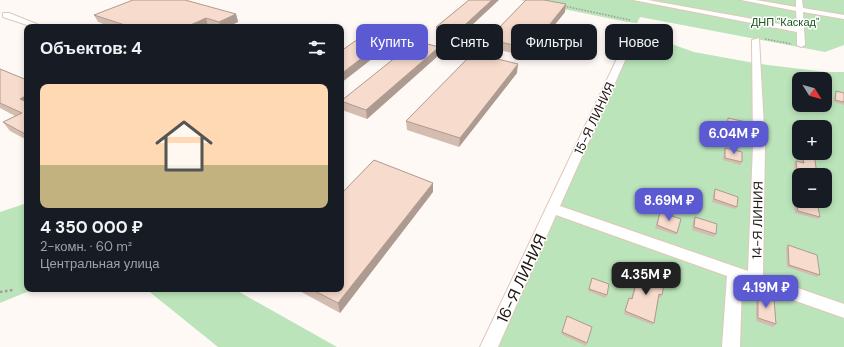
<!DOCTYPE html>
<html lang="ru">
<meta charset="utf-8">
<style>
:root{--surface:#171b24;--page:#20242c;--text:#f1f3f6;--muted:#9ea1a6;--line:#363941;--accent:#5c5ad2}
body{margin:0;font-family:"DM Sans",sans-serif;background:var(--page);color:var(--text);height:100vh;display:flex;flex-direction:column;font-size:15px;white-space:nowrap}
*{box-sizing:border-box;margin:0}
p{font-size:13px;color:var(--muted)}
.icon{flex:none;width:22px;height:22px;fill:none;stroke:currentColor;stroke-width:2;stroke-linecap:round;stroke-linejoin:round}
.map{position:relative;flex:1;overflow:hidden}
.details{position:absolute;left:24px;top:24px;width:320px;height:268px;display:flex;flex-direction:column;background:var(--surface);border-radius:8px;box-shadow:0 2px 6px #0003}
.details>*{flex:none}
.top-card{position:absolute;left:356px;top:24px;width:380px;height:36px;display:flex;gap:8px}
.needle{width:26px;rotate:127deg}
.fabs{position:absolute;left:792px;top:72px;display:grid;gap:8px}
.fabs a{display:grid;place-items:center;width:40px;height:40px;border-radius:8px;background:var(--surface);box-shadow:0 2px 6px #0003;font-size:20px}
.price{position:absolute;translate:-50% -34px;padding:0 9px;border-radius:8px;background:var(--accent);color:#fff;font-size:13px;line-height:26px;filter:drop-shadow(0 1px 2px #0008)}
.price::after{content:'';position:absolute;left:50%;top:24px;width:12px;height:9px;margin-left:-6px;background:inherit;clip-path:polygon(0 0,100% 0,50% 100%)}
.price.current{background:#222;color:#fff}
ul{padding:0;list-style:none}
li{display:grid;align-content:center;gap:8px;height:212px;padding:0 16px}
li+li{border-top:1px solid var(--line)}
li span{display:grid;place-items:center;height:124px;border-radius:8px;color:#555}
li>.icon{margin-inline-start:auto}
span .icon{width:72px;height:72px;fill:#fffc;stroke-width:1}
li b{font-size:17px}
h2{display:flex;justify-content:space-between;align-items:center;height:48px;padding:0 16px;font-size:17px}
.chip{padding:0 14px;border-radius:8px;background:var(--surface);box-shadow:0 2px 6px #0003;font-size:14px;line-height:36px}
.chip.current{background:var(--accent);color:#fff}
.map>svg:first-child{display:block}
.green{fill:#bbe4ba;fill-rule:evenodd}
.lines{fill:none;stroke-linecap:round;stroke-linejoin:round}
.minor-casing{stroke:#e1c7b8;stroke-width:2}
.path-far1{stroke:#a39b97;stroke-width:1.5;stroke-dasharray:1.5 1.5;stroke-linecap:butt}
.path{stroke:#a39b97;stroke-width:2.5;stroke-dasharray:2.5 2.5;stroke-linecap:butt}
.minor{fill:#fff;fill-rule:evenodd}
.wall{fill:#d4bdb0}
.shaded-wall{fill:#ad9a90}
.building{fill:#f7dccd;stroke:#ad9a90}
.labels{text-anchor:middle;stroke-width:3;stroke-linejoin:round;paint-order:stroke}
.far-park-label{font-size:11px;fill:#1a571f;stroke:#fff}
.street-label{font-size:13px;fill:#221813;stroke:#fff}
.near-street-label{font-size:16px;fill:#221813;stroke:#fff}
</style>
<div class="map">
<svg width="844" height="347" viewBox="0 0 844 347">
<rect width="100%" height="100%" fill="#fff9f6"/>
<path class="green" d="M520 0H844V45L825 52 640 17 637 23 627 22Z
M632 35 663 41 694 52 760 64 826 72H844V347H489ZM799 79H825V105H799ZM799 127H825V153H799ZM799 175H825V201H799Z
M27 203V289H34L0 303V212Z
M146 289H234L337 347H218Z"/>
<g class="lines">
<defs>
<path id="minor" d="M633 0H648L797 27 796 11 741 0H756L796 7V0H802L803 8 844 15V19L803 12 805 45 801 47 797 45V32Z
M3 13H9L44 27H33L3 17Z
M633 25 640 27 560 206 748 271 753 146 752 40 759 38 765 146 763 276 844 304V318L742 282 740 347H722L727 276 556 215 498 347H480Z"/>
</defs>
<use href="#minor" class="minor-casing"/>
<path class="path-far1" d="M564 6 630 20
M765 39 792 44"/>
<path class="path" d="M0 292 13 290"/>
<use href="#minor" class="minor"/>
</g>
<path class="wall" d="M469 0 456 40 436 35V27Z
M565 12 529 57 487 47 488 39Z
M236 14 238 22 227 27H212L208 26 206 27H111L98 22 94 15Z
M439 55 367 119 342 110 341 101Z
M0 69 27 80V140L10 131 3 122 15 116 0 108Z
M517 73 459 147 407 130 406 121Z
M836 91 844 93V105L833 102 835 94Z
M728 118 747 132 745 135 727 130 726 121Z
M725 148 742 162 740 165 723 160 724 150Z
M800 153H814L817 175H803L795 173 794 163 796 161 801 162Z
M715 189 737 207 735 209 712 202 714 192Z
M433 192 340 313 296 289H341Z
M795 196 820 217 818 219 795 213 793 199Z
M660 212 677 233 676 235 655 228 659 215Z
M695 217 716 234 714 237 692 230 693 220Z
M788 245 820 275 817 277 787 267 786 248Z
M640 269 662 295 660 298 659 297 654 323 653 325 624 314 628 300 629 298H631L639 271Z
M592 278 607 295 605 298 588 291Z
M758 293 776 324 773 327 756 321V296Z
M567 316 587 343 586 346 561 334Z"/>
<path class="shaded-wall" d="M492 0H499L456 40 457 32Z
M566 4 565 12 529 57 530 49Z
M236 14 238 22 227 27H221L219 22Z
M206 18 208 26 206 27H186Z
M398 30 399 38 341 83V74Z
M439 47V55L367 119 366 110Z
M518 64 517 73 459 147 460 138Z
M27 95V107L20 99Z
M433 183V192L340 313 338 303Z"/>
<path class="building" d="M133 0H185L236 14 219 22 206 18 186 27H131L94 15Z
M469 0H492L457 32 436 27Z
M526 0H544L566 4 530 49 488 39Z
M378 25 398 30 341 74V51Z
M416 41 439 47 366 110 341 101Z
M473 53 518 64 460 138 406 121Z
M0 69 27 80V95L20 99 27 102V135L3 122 22 113 0 103Z
M836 91 844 93V102L835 100Z
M728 118 746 122 747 132 728 128Z
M725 148 742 152V162L725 158Z
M802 153H814L817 175H814L797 170 796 161 804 163Z
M374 160 433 183 338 303 311 289H341V194Z
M715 189 738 197 737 207 714 199Z
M795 196 799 197V201H814L817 202 820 217 798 211Z
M660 212 681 219 677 233 657 225Z
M695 217 717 224 716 234 694 227Z
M788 245 817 255 820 275 789 265Z
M640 269 665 279 662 295 659 294 654 323 625 311 629 298 632 299Z
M592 278 609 284 607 295 589 289Z
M758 293 774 299 776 324 758 318Z
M567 316 592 327 587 343 562 332Z"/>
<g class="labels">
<g class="far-park-label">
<text x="785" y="26">ДНП "Каскад"</text>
</g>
<g class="street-label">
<text transform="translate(594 118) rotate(-65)" y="5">15-Я ЛИНИЯ</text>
<text transform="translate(757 220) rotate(-89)" y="5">14-Я ЛИНИЯ</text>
</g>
<g class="near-street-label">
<text transform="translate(521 278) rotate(-65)" y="6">16-Я ЛИНИЯ</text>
</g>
</g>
</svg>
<div class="fabs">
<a><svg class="needle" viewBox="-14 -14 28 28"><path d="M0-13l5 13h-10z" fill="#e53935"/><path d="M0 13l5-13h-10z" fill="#9ea1a6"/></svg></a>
<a>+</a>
<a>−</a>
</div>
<b class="price" style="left:734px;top:155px">6.04M ₽</b>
<b class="price" style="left:669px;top:222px">8.69M ₽</b>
<b class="price current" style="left:646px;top:296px">4.35M ₽</b>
<b class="price" style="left:766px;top:309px">4.19M ₽</b>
<div class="top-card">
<a class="chip current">Купить</a>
<a class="chip">Снять</a>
<a class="chip">Фильтры</a>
<a class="chip">Новое</a>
</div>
<section class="details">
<h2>Объектов: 4<svg class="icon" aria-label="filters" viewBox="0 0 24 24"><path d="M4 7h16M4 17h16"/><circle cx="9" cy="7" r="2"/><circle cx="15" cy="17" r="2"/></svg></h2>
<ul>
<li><span style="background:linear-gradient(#ffd9b3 65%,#c2b280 0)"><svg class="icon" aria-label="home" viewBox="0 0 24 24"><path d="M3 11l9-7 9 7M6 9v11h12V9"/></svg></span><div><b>4 350 000 ₽</b><p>2-комн. · 60 m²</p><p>Центральная улица</p></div></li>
</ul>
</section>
</div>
